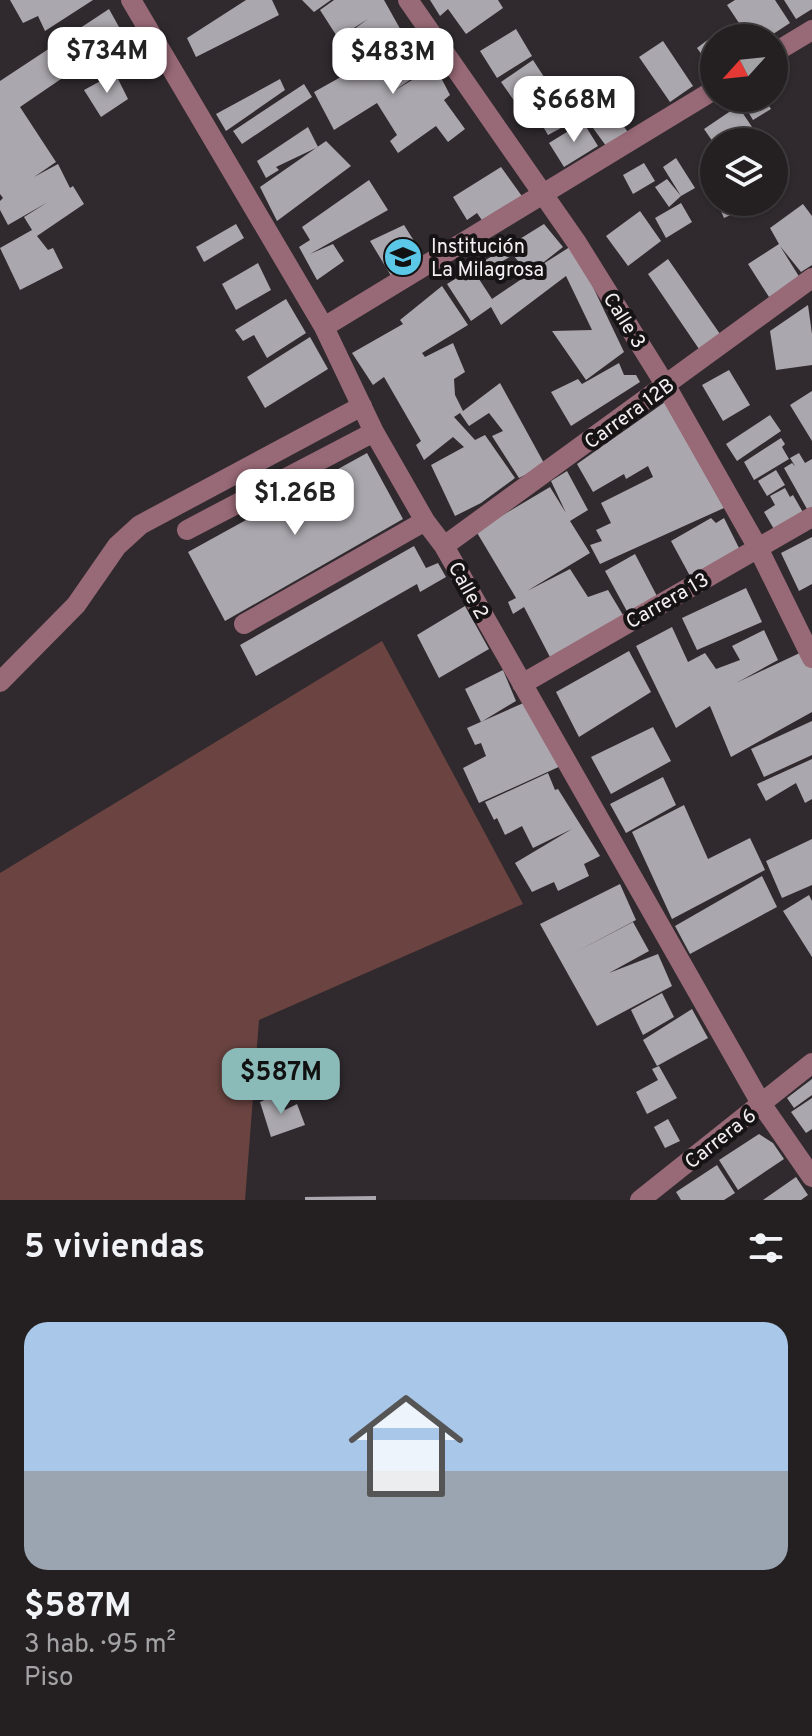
<!DOCTYPE html>
<html lang="es">
<meta charset="utf-8">
<style>
:root{--surface:#242022;--page:#302d2f;--text:#f1f3f6;--muted:#a3a3a5;--line:#413e40;--accent:#8bbbb9}
body{margin:0;font-family:Overpass,sans-serif;background:var(--page);color:var(--text);height:100vh;display:flex;flex-direction:column;font-size:30px;white-space:nowrap}
*{box-sizing:border-box;margin:0}
p{font-size:26px;color:var(--muted)}
.icon{flex:none;width:44px;height:44px;fill:none;stroke:currentColor;stroke-width:2;stroke-linecap:round;stroke-linejoin:round}
.map{position:relative;height:1200px;overflow:hidden}
.sheet{display:flex;flex-direction:column;background:var(--surface);flex:1}
.sheet>*{flex:none}
.needle{width:52px;rotate:243deg}
.tools{position:absolute;left:700px;top:24px;display:grid;gap:16px}
.tools a{display:grid;place-items:center;width:88px;height:88px;border-radius:50%;background:var(--surface);box-shadow:0 2px 6px #0004,0 0 0 2px var(--line);font-size:40px}
.price{position:absolute;translate:-50% -68px;padding:0 18px;border-radius:16px;background:#fff;color:#222;font-size:26px;line-height:52px;filter:drop-shadow(0 2px 4px #0008)}
.price::after{content:'';position:absolute;left:50%;top:48px;width:24px;height:18px;margin-left:-12px;background:inherit;clip-path:polygon(0 0,100% 0,50% 100%)}
.price.current{background:var(--accent);color:#111}
ul{padding:0;list-style:none}
li{display:grid;align-content:center;gap:16px;height:424px;padding:0 24px}
li+li{border-top:2px solid var(--line)}
li span{display:grid;place-items:center;height:248px;border-radius:24px;color:#555}
li>.icon{margin-inline-start:auto}
span .icon{width:144px;height:144px;fill:#fffc;stroke-width:1}
li b{font-size:34px}
h2{display:flex;justify-content:space-between;align-items:center;height:96px;padding:0 24px;font-size:34px}
.map>svg:first-child{display:block}
.green{fill:#6b4441}
.building{fill:#aba7ae;fill-rule:evenodd}
.lines{fill:none;stroke-linecap:round;stroke-linejoin:round}
.minor{stroke:#986976;stroke-width:20}
.labels{text-anchor:middle;stroke-width:8;stroke-linejoin:round;paint-order:stroke}
.poi-label{font-size:20px;fill:#f3eff2;stroke:#161315;text-anchor:start}
.street-label{font-size:20px;fill:#f3eff2;stroke:#161315}
</style>
<div class="map">
<svg width="812" height="1200" viewBox="0 0 812 1200">
<rect width="100%" height="100%" fill="#302a2e"/>
<path class="green" d="M382 641 523 904 259 1020 245 1200H0V873Z"/>
<path class="building" d="M10 0H93L45 31 38 16 23 23Z
M246 0H272L279 15 196 57 187 38Z
M302 0H331L314 12Z
M334 0H384L403 34 369 60 350 32 368 19 338 38 320 10Z
M430 0H498L503 8 466 34 448 9 440 16Z
M735 0H775L790 23 767 38H749L727 5Z
M784 0H812V9L796 19Z
M109 9 124 36 20 107 56 162 34 177 58 164 70 188 73 186 84 204 37 236 48 250 53 248 63 268 20 290 0 248 32 230 24 217 48 202 8 225 0 210V201L3 198 0 194V81Z
M516 29 532 56 497 78 480 51Z
M718 32 722 38H714V72L697 48Z
M407 40 427 68 394 91 435 66 450 95 444 100 465 129 448 142 436 126 398 153 390 141 397 135 377 103 334 130 314 92Z
M663 41 693 86 670 102 639 57Z
M533 60 546 80 515 102 501 82Z
M115 73 128 99 101 117 84 90Z
M280 79 285 90 226 131 216 114Z
M304 84 312 97 242 144 233 131Z
M575 97 585 115 548 135 538 118Z
M745 98H764L771 109 753 120 741 100Z
M606 102 630 135 609 150 585 117Z
M738 106 762 142H713L704 129Z
M583 122 598 146 564 167 549 143Z
M308 127 318 147 276 167 279 170 266 178 257 161Z
M326 141 351 166 277 221 260 187Z
M676 158 695 188 681 196 663 167Z
M644 163 655 181 633 194 623 175Z
M501 167 524 199 486 226 477 213 467 220 453 197Z
M667 179 681 196 669 207 655 187Z
M369 180 388 210 310 254 333 244 344 261 317 280 299 247 310 240 302 227Z
M717 202H730L735 213 724 218Z
M681 203 692 222 666 238 655 218Z
M803 204 812 216V265L801 272 780 246 800 278 769 297 748 264 779 244 770 228Z
M640 211 661 241 628 266 606 236Z
M236 224 244 238 204 262 196 247Z
M544 224 563 247 535 269 573 245 624 352 586 380 552 331 592 330 566 276 501 325 491 307 471 321 447 284ZM513 255 529 274 492 299 477 276Z
M404 225 426 260 393 279 370 241Z
M668 259 720 334 699 349 648 274Z
M258 263 271 290 236 310 222 284Z
M442 286 468 325 422 353 425 357 453 343 465 372 454 379 455 395 463 411 500 383 545 465 519 478 492 436 503 431 489 413 469 426 460 413 454 417 475 440 485 435 515 478 481 503 455 516 431 465 464 447 453 437 424 460 416 445 421 441 384 377 373 385 352 353 403 324 400 320Z
M286 299 306 333 267 358 254 335 243 341 235 330Z
M808 305 812 334V365L776 370 770 331Z
M310 337 328 369 265 408 247 377Z
M619 363 624 375H636L640 382 571 426 551 392 578 379 582 384Z
M729 370 750 405 723 421 702 385Z
M812 391V441L790 405Z
M665 402 724 508 600 564 590 545 602 541 596 530 611 523 601 503 653 477 648 466 626 479 624 474 593 492 577 464Z
M770 415 781 431 737 461 726 444Z
M781 438 785 444 782 447 789 459 754 480 744 462Z
M367 453 403 519 225 621 188 552Z
M799 453 805 463 812 459V507L807 509 784 468 792 463 795 466 790 458Z
M776 470 785 485 767 496 758 481Z
M567 471 588 510 570 521 590 553 527 591 570 569 588 597 608 590 623 615 552 661 524 607 513 614 508 602 516 598 476 531 550 487 566 513 551 481Z
M785 488 790 497 793 495 804 514 775 531 764 512 775 505 770 496Z
M711 518 716 523 724 518 740 550 690 576 671 541Z
M812 537V584L799 591 781 553Z
M414 546 426 568 438 563 446 577 420 592 417 584 256 676 240 645Z
M635 554 658 598 629 615 605 571Z
M746 588 762 622 697 650 682 618Z
M465 606 489 649 439 678 417 635Z
M672 627 688 662 705 653 716 669 740 660 732 646 764 630 778 660 738 682 804 651 812 666V712L731 757 710 706 676 728 636 646Z
M629 651 651 692 579 737 556 692Z
M503 670 516 701 481 722 465 689Z
M528 701 563 765 479 803 463 768 486 756 481 743 475 745 467 728Z
M812 721V755L764 777 751 749Z
M653 727 671 761 611 794 591 757Z
M812 759V799L805 803 796 783 766 801 757 784Z
M548 773 555 790 558 789 600 856 584 864 589 876 558 891 554 882 532 892 515 863 572 829 533 848 522 826 505 835 497 818 494 820 485 802Z
M663 777 676 805 626 833 610 804Z
M684 805 708 859 750 838 765 870 672 919 632 832Z
M812 839V885L782 898 766 861Z
M762 876 777 907 690 954 675 926Z
M620 884 636 920 572 954 633 922 649 951 609 973 658 954 672 986 597 1026 540 924Z
M809 895 812 901V957L783 911Z
M662 993 674 1017 643 1035 631 1010Z
M692 1009 708 1038 657 1066 643 1040Z
M659 1066 677 1098 647 1114 636 1092 658 1080 652 1069Z
M812 1079V1095L794 1108 787 1098Z
M279 1094 285 1110 297 1104 305 1125 271 1137 260 1102Z
M812 1098V1129L806 1133 791 1112Z
M668 1119 680 1141 665 1148 654 1127Z
M759 1134 773 1143 784 1159 738 1190 719 1160Z
M717 1165 735 1193 724 1200H681L676 1192Z
M796 1177 808 1195 801 1200H763Z
M376 1196V1200H305V1197Z"/>
<g class="lines">
<path class="minor" d="M131 0 324 327 374 432 425 521 444 546 762 1105 812 1177
M408 0 577 243 666 386 758 548 812 658
M774 53 812 30
M324 327 714 90
M187 530 374 432
M444 546 812 278
M244 624 425 521
M0 682 76 605 117 546 140 525 362 406
M522 684 812 517
M640 1200 812 1063"/>
</g>
<defs>
<symbol id="school-disc" viewBox="-11 -11 22 22"><circle r="9.5" fill="#5bc8e7" stroke="#161315"/><path d="M0-5L7-2L0 1L-7-2ZM-4 1L0 2.5L4 1V4Q0 6-4 4Z" fill="#111"/></symbol>
</defs>
<g fill-rule="evenodd">
<use href="#school-disc" x="381" y="235" width="44" height="44"/>
</g>
<g class="labels">
<g class="poi-label">
<text x="431" y="253">Institución<tspan x="431" dy="23">La Milagrosa</tspan></text>
</g>
<g class="street-label">
<text transform="translate(625 320) rotate(58)" y="7">Calle 3</text>
<text transform="translate(629 413) rotate(-36)" y="7">Carrera 12B</text>
<text transform="translate(469 590) rotate(61)" y="7">Calle 2</text>
<text transform="translate(667 600) rotate(-30)" y="7">Carrera 13</text>
<text transform="translate(720 1138) rotate(-38)" y="7">Carrera 6</text>
</g>
</g>
</svg>
<div class="tools">
<a><svg class="needle" viewBox="-14 -14 28 28"><path d="M0-13l5 13h-10z" fill="#e53935"/><path d="M0 13l5-13h-10z" fill="#a3a3a5"/></svg></a>
<a><svg class="icon" aria-label="layers" viewBox="0 0 24 24"><path d="M12 4l9 5-9 5-9-5zM3 14l9 5 9-5"/></svg></a>
</div>
<b class="price" style="left:107px;top:95px">$734M</b>
<b class="price" style="left:393px;top:96px">$483M</b>
<b class="price" style="left:574px;top:144px">$668M</b>
<b class="price" style="left:295px;top:537px">$1.26B</b>
<b class="price current" style="left:281px;top:1116px">$587M</b>
</div>
<section class="sheet">
<h2>5 viviendas<svg class="icon" aria-label="filters" viewBox="0 0 24 24"><path d="M4 7h16M4 17h16"/><circle cx="9" cy="7" r="2"/><circle cx="15" cy="17" r="2"/></svg></h2>
<ul>
<li><span style="background:linear-gradient(#a9c7e8 60%,#9aa5b1 0)"><svg class="icon" aria-label="home" viewBox="0 0 24 24"><path d="M3 11l9-7 9 7M6 9v11h12V9"/></svg></span><div><b>$587M</b><p>3 hab. · 95 m²</p><p>Piso</p></div></li>
</ul>
</section>
